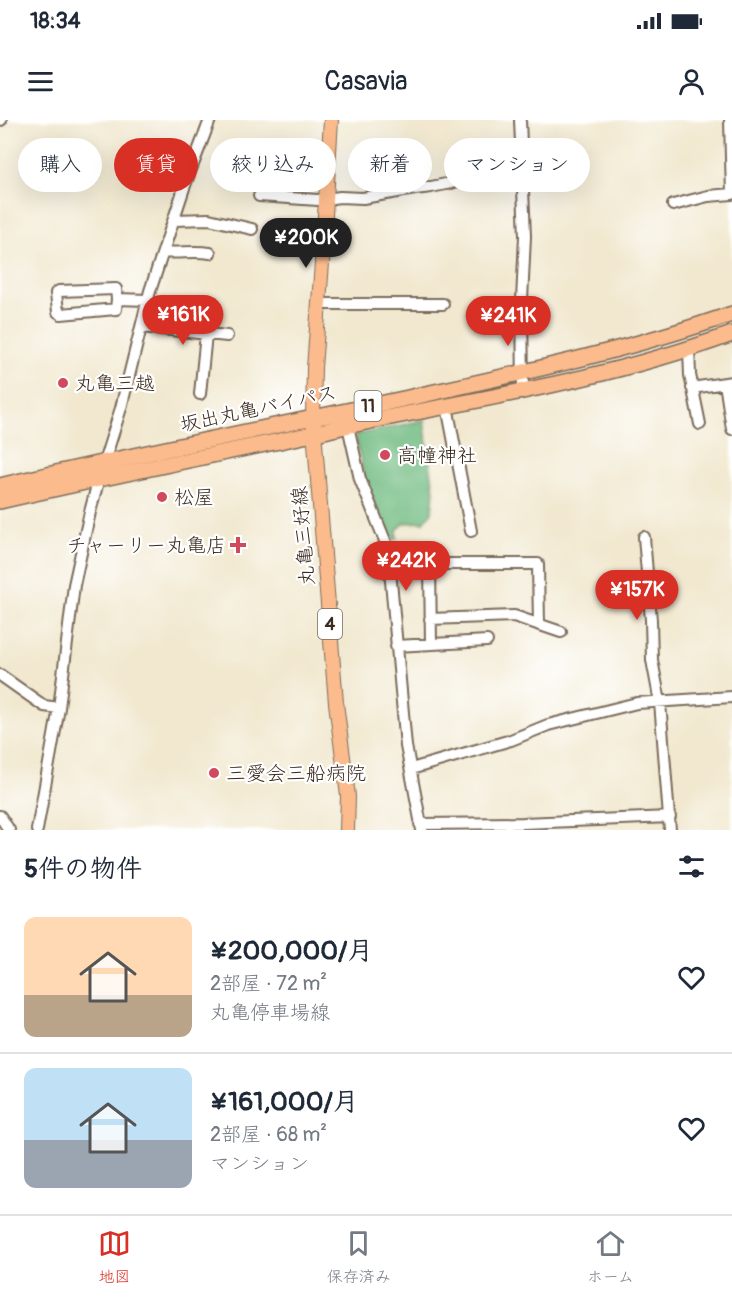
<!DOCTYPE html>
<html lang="ja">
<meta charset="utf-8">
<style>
:root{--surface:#fff;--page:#f6f6f7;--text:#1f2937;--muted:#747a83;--line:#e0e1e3;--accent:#d93025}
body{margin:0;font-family:Pangolin,"Klee One",sans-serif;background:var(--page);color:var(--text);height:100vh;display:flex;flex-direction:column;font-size:22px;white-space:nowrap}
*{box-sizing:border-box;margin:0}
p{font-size:20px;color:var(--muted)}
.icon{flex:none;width:33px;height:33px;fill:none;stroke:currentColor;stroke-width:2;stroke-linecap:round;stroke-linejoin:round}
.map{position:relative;height:710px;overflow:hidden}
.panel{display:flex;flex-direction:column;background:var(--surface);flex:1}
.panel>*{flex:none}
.banner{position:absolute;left:18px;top:18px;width:696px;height:54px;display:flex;gap:12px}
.price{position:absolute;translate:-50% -51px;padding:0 14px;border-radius:21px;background:var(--accent);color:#fff;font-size:20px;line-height:39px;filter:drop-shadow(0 2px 3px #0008)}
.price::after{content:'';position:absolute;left:50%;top:36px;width:18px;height:14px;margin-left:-9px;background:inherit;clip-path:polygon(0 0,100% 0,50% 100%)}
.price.active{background:#222;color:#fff}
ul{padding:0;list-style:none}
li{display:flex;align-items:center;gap:18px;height:150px;padding:0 24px}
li+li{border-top:2px solid var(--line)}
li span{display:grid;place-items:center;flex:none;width:168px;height:120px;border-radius:12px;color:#555}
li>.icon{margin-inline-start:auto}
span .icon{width:72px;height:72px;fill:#fffc;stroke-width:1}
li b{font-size:26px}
h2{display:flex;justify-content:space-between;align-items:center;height:72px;padding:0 24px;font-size:26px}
.pill{padding:0 21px;border-radius:27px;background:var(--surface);box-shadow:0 6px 24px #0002;font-size:21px;line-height:54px}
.pill.active{background:var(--accent);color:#fff}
.status{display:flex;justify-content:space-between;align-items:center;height:42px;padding:0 30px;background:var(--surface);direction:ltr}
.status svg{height:16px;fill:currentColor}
header{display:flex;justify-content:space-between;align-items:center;height:78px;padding:0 24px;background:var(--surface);font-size:27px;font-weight:600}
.tab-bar{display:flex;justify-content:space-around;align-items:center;height:84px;border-top:2px solid var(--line);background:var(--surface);font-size:16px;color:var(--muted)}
.tab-bar a{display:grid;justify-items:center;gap:3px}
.tab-bar .active{color:var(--accent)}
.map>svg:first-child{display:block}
.forest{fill:#71bb81;stroke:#567250;stroke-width:1.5}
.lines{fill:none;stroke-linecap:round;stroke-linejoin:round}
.minor-casing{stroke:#7b6c5c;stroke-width:14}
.major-casing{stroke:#7b6c5c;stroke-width:16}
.highway-casing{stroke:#7b6c5c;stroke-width:18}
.minor{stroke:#fff;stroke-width:10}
.major{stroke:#fbbb8c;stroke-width:14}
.highway{stroke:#fbbb8c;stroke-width:15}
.poi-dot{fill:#d1495b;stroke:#fff;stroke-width:2}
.labels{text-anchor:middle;stroke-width:4.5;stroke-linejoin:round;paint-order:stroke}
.shield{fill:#fff;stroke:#766a62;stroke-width:1.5}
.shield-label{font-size:18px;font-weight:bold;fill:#3b2a1e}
.poi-label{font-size:20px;fill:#3b2a1e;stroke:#fff;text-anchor:start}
.street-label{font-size:20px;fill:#3b2a1e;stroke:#fff}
</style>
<div class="status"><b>18:34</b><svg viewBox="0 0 49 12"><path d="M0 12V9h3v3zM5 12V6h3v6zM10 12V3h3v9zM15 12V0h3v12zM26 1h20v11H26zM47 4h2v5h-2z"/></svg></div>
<header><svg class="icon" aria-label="menu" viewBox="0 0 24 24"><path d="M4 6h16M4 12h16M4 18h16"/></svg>Casavia<svg class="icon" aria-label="person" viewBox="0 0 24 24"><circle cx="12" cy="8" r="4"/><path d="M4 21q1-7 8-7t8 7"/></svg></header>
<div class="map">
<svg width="732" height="710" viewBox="0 0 732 710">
<rect width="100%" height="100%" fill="#fff"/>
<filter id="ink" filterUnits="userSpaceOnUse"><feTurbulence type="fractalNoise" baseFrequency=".0167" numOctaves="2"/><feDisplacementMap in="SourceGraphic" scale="12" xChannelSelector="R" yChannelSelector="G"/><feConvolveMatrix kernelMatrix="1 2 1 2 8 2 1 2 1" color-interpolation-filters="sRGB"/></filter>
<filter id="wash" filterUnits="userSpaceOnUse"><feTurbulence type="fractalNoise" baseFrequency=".008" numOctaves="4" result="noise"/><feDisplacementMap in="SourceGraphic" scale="24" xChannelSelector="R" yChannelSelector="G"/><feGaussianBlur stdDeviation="1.35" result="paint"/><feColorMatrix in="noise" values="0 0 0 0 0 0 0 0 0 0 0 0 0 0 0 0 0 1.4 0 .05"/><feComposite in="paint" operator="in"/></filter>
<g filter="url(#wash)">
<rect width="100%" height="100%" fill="#f1e8cf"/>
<path class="forest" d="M424 300 434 371 432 392 424 402 405 403 397 410V419H388L365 360 355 315Z"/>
</g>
<g filter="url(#ink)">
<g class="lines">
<defs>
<path id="minor" d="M0 0H1
M520 0 525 116 522 181 523 272
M730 0 732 74
M277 46 328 49
M259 76 318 80 340 77 363 78 415 69 431 67 451 63 473 56 490 53 522 52
M673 85 708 76 732 74
M174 100 209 99 252 109
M163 132C179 134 194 130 210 133
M117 179 116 189 61 194 58 192 56 173 59 171 116 169 117 179 148 180
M318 184H443
M141 207 227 216
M689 229 690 255 700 304
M725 263 732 309
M692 268 732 262
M200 274 206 214
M447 286 471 411
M348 306 360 359 388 428 406 626 422 710
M644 417 651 500 652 540 660 582 670 710
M390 444H538L539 505
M430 444 431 524
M430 499 514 496 561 512
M396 526 487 521
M0 555 44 586 59 588
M411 649 511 620 548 605 637 583 732 577
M0 696 9 710
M420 704 523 703 670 697
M37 710 59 588 74 465 90 392 99 358 121 288 150 171 184 68 210 0"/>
<path id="major" d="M331 0 322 143 314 248 313 298 336 583 348 676 347 710"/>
<path id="highway" d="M0 366C136 334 272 307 408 278 517 254 626 231 732 194
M0 381C96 359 193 339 289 319 310 315 331 309 351 305 479 279 609 259 732 214"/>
</defs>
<use href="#minor" class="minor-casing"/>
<use href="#major" class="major-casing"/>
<use href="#highway" class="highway-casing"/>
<use href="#minor" class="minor"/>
<use href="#major" class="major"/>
<use href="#highway" class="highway"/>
</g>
</g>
<g class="poi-dot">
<circle cx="63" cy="263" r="6"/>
<circle cx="385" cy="335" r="6"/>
<circle cx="162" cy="377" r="6"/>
<path d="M235 416h6v6h6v6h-6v6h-6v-6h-6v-6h6z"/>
<circle cx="214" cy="653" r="6"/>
</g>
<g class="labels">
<g class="shield">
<rect x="354.5" y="271" width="27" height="30" rx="4.5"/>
<rect x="318" y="489" width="24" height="30" rx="4.5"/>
</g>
<g class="shield-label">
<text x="368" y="292">11</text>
<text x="330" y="510">4</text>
</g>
<g class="poi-label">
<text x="75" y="270">丸亀三越</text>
<text x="397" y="342">高幢神社</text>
<text x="174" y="384">松屋</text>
<text x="226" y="432" text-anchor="end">チャーリー丸亀店</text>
<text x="226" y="660">三愛会三船病院</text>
</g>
<g class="street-label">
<text transform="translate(258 288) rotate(-12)" y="7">坂出丸亀バイパス</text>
<text transform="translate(303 416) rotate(-95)" y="7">丸亀三好線</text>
</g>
</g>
</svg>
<b class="price active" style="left:306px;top:149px">¥200K</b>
<b class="price" style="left:183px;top:226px">¥161K</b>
<b class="price" style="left:508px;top:227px">¥241K</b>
<b class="price" style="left:406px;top:472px">¥242K</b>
<b class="price" style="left:637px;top:501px">¥157K</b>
<div class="banner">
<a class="pill">購入</a>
<a class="pill active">賃貸</a>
<a class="pill">絞り込み</a>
<a class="pill">新着</a>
<a class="pill">マンション</a>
</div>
</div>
<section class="panel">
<h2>5件の物件<svg class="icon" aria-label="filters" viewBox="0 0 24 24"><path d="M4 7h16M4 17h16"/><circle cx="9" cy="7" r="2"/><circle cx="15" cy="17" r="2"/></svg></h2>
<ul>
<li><span style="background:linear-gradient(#ffd9b3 65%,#b9a48a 0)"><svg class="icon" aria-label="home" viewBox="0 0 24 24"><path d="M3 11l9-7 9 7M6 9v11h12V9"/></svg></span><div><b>¥200,000/月</b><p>2部屋 · 72 m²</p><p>丸亀停車場線</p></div><svg class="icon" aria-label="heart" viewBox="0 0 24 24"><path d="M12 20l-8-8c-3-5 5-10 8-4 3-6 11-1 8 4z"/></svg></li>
<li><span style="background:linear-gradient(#bfe0f5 60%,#9aa5b1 0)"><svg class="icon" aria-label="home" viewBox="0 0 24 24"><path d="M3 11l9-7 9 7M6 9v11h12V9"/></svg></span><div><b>¥161,000/月</b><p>2部屋 · 68 m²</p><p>マンション</p></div><svg class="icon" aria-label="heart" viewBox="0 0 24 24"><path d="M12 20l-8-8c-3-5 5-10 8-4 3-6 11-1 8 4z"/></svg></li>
</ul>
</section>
<nav class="tab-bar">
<a class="active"><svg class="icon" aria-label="map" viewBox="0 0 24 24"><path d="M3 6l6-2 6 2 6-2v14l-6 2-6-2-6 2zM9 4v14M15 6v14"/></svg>地図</a>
<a><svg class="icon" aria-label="saved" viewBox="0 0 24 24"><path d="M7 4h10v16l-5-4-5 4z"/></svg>保存済み</a>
<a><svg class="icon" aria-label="home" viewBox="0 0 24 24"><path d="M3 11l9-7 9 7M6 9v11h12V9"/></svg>ホーム</a>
</nav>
